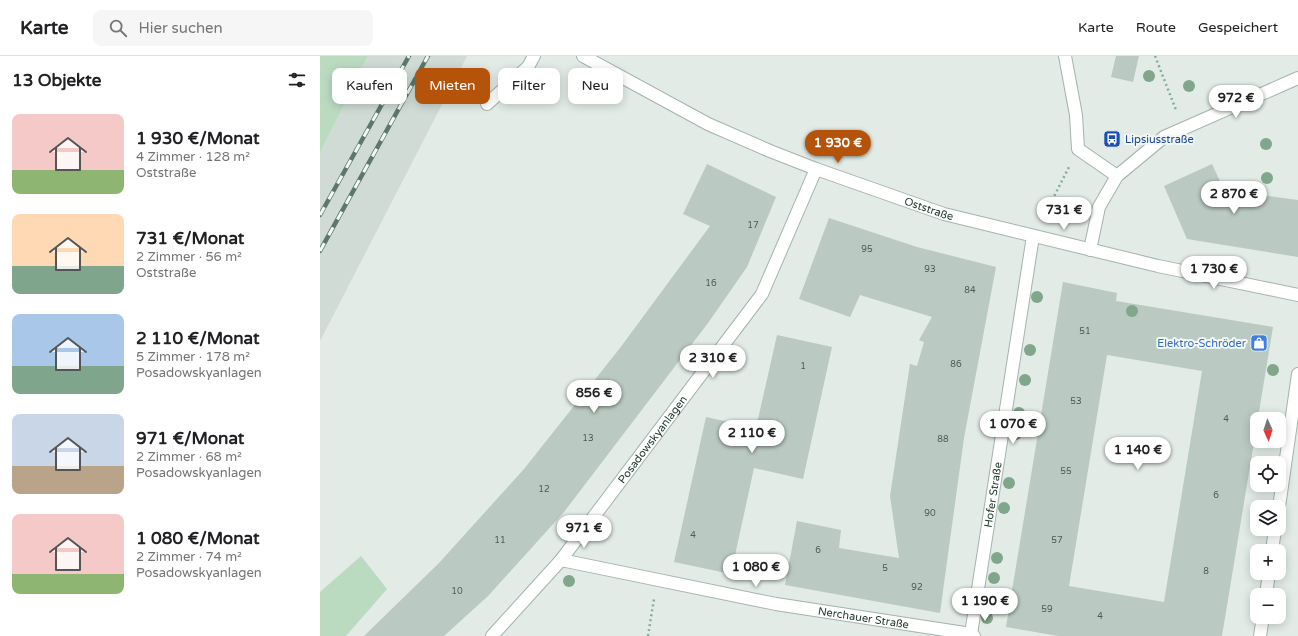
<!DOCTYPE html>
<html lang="de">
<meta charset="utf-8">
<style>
:root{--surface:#fff;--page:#f6f6f6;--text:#202124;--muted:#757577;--line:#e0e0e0;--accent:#b45309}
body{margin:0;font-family:"Varela Round",sans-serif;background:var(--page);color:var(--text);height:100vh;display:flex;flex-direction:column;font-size:15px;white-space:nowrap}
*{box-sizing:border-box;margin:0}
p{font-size:13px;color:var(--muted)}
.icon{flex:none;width:22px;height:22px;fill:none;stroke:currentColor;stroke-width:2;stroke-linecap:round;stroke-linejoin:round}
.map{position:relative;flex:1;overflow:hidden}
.details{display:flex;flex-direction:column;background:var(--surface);width:320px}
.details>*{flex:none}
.top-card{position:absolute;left:12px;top:12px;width:380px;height:36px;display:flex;gap:8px}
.needle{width:26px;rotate:177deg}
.tools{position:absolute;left:930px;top:356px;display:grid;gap:8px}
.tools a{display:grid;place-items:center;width:36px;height:36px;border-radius:8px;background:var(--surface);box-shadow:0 2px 10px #0003;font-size:20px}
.price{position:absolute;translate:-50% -34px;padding:0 9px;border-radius:14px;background:#fff;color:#222;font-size:13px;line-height:26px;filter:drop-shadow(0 1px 2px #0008)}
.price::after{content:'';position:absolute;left:50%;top:24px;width:12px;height:9px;margin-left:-6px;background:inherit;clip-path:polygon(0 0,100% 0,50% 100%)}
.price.active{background:var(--accent);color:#fff}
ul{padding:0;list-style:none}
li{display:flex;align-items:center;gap:12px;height:100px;padding:0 12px}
li span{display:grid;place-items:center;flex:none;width:112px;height:80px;border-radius:8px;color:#555}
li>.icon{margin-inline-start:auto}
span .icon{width:48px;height:48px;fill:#fffc;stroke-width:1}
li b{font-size:17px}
h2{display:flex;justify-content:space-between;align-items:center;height:48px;padding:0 12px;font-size:17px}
.chip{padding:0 14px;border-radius:8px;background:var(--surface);box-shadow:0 2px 10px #0003;font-size:14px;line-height:36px}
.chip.active{background:var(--accent);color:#fff}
header{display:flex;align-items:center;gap:24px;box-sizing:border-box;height:56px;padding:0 20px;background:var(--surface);border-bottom:1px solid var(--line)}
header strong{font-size:19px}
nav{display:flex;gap:22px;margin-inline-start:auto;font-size:14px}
.search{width:280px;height:36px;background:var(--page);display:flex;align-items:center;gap:10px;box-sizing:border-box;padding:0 14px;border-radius:8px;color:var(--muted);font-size:15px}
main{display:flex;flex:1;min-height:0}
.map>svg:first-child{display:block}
.built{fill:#d0dbd5}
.green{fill:#bbdbc1}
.building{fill:#bac9c1;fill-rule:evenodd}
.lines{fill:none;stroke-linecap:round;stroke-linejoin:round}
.minor-casing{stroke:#a5b3ac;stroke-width:14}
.path{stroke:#84ad9c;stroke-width:2.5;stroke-dasharray:2 3;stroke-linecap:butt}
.minor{stroke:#fff;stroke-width:12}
.rail-casing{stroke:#5d776d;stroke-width:4.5}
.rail{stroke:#f2f8f4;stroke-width:3;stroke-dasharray:9;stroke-linecap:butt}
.tree{fill:#80a78b}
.labels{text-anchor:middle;stroke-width:4;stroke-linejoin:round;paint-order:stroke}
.number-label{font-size:9px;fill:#495e56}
.transit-label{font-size:11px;fill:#164399;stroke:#f2f8f4;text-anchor:start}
.street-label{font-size:11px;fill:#233b32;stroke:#f2f8f4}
.shop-label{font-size:11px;fill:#366cbe;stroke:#f2f8f4;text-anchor:end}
</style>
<header>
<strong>Karte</strong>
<div class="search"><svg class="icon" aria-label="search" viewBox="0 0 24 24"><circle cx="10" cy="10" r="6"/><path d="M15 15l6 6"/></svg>Hier suchen</div>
<nav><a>Karte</a><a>Route</a><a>Gespeichert</a></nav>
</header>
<main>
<section class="details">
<h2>13 Objekte<svg class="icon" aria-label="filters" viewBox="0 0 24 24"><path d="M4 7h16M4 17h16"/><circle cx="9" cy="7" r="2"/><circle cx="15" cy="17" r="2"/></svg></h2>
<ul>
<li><span style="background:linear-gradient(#f6c9c9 70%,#8fb573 0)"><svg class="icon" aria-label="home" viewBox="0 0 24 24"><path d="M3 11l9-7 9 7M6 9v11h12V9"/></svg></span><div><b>1 930 €/Monat</b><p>4 Zimmer · 128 m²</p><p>Oststraße</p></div></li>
<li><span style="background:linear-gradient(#ffd9b3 65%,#7fa58c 0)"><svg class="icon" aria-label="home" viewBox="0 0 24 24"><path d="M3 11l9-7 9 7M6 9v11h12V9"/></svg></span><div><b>731 €/Monat</b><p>2 Zimmer · 56 m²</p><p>Oststraße</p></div></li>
<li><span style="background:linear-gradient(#a9c7e8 65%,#7fa58c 0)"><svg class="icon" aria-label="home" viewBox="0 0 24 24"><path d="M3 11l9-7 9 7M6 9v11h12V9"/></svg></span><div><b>2 110 €/Monat</b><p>5 Zimmer · 178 m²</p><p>Posadowskyanlagen</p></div></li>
<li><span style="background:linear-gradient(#c9d6e8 65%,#b9a48a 0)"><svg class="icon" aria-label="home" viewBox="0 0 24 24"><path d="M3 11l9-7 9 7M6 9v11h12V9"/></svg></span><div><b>971 €/Monat</b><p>2 Zimmer · 68 m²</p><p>Posadowskyanlagen</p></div></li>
<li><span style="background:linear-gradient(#f6c9c9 75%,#8fb573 0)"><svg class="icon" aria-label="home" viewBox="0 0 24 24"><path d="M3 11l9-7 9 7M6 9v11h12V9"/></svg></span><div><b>1 080 €/Monat</b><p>2 Zimmer · 74 m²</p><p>Posadowskyanlagen</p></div></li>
</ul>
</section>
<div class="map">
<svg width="978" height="580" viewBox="0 0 978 580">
<rect width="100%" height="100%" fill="#e2ebe6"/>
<path class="built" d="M48 0H147L0 285V97Z"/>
<path class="green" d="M0 0H48L0 97Z
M41 500 67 533 26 580H0V536Z"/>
<path class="building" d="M796 0H819L813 26 791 21Z
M387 108 456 141 427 211 388 267 244 456 168 540 124 580H44L119 507 204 413 300 292 390 170 363 158Z
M892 108 904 134 978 144V201L867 183 844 130Z
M509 162 597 191 676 211 644 382 620 557 465 529 477 465 521 474 519 492 579 502 570 440 590 308 597 310 604 286 599 284 612 261 540 239 530 261 479 243Z
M743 226 797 237 796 245 953 271 902 580H738L686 571ZM787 299 882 315 844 546 749 530Z
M457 279 512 291 483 423 434 412 411 518 354 506 386 361 436 372Z"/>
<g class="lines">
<defs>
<g id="minor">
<path id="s1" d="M263 0 388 68 450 95 496 113 624 158 838 210 978 239"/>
<path d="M745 0 756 59 758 93 797 120"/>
<path d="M167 48 208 11 214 0"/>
<path d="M770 194 779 151 797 120 844 81 978 22"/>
<path d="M959 451 978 318"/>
<path d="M952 495 955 473"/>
<path id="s2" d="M241 504 456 548 651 578 654 580"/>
<path d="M946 539 949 517"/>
<path id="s3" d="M651 578 713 180"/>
<path id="s4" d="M172 580 241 504 442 238 496 113"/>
<path d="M940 580 943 561"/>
</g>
</defs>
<use href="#minor" class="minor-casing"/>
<path class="path" d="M835 0 856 54
M723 162 749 111
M328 580 334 543"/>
<use href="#minor" class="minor"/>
<defs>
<path id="rail" d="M0 159 89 0
M0 195 108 0"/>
</defs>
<use href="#rail" class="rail-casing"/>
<use href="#rail" class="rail"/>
</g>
<g class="tree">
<circle cx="829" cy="20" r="6"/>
<circle cx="869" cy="30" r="6"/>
<circle cx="946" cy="88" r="6"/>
<circle cx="947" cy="122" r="6"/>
<circle cx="717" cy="241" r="6"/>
<circle cx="812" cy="255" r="6"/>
<circle cx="710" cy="294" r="6"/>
<circle cx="953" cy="314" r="6"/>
<circle cx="705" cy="324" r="6"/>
<circle cx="699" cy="357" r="6"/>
<circle cx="696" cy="378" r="6"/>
<circle cx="689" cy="427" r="6"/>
<circle cx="684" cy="452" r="6"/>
<circle cx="677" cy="502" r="6"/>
<circle cx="674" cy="522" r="6"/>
<circle cx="249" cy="525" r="6"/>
<circle cx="667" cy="562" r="6"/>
</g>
<defs>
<symbol id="bus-square" viewBox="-11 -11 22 22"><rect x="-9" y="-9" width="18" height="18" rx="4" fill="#1a4fb4" stroke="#f2f8f4"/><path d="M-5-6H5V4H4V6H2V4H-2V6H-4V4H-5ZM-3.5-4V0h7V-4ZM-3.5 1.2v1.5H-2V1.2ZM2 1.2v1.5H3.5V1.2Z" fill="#fff"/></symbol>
<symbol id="shop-square" viewBox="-11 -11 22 22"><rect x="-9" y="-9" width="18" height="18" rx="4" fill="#3f7fe0" stroke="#f2f8f4"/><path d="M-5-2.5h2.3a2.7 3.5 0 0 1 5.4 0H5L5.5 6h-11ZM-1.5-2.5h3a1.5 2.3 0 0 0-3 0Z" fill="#fff"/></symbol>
</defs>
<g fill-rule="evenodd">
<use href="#bus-square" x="782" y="73" width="20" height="20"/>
<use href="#shop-square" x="929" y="277" width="20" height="20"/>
</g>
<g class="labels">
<g class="number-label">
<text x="433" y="172">17</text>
<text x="547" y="196">95</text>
<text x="610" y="216">93</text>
<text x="391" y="230">16</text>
<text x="650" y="237">84</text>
<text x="765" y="278">51</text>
<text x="636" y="311">86</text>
<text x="483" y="313">1</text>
<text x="756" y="348">53</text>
<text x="906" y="366">4</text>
<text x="268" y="385">13</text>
<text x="623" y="386">88</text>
<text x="746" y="418">55</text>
<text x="224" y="436">12</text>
<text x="896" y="442">6</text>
<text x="610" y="460">90</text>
<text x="373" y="482">4</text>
<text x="180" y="487">11</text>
<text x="737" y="487">57</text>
<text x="498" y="497">6</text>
<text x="565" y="515">5</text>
<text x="886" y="518">8</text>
<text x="597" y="534">92</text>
<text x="137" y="538">10</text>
<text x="727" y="556">59</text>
<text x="780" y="563">4</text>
</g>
<g class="transit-label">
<text x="805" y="87">Lipsiusstraße</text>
</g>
<g class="street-label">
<text dy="4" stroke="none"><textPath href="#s1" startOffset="379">Oststraße</textPath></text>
<text dy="4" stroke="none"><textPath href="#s4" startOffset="254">Posadowskyanlagen</textPath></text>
<text dy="4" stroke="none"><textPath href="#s3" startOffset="141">Hofer Straße</textPath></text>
<text dy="4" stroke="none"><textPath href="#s2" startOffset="308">Nerchauer Straße</textPath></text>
</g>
<g class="shop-label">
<text x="926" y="291">Elektro-Schröder</text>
</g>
</g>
</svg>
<div class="tools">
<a><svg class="needle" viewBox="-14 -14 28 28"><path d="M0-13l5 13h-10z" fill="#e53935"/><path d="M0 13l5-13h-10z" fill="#757577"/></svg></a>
<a><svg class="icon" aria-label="locate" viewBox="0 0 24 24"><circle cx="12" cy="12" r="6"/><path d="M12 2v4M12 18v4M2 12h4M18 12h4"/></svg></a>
<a><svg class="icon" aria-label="layers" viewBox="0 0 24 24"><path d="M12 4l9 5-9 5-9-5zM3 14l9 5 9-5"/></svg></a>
<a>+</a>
<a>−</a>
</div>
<b class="price" style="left:916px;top:63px">972 €</b>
<b class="price active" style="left:518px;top:108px">1 930 €</b>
<b class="price" style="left:914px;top:159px">2 870 €</b>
<b class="price" style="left:744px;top:175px">731 €</b>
<b class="price" style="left:894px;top:234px">1 730 €</b>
<b class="price" style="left:393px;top:323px">2 310 €</b>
<b class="price" style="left:274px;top:358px">856 €</b>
<b class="price" style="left:693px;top:389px">1 070 €</b>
<b class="price" style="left:432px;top:398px">2 110 €</b>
<b class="price" style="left:818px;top:415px">1 140 €</b>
<b class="price" style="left:264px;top:493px">971 €</b>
<b class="price" style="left:436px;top:532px">1 080 €</b>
<b class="price" style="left:665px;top:566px">1 190 €</b>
<div class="top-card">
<a class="chip">Kaufen</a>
<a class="chip active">Mieten</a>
<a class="chip">Filter</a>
<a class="chip">Neu</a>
</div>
</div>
</main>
